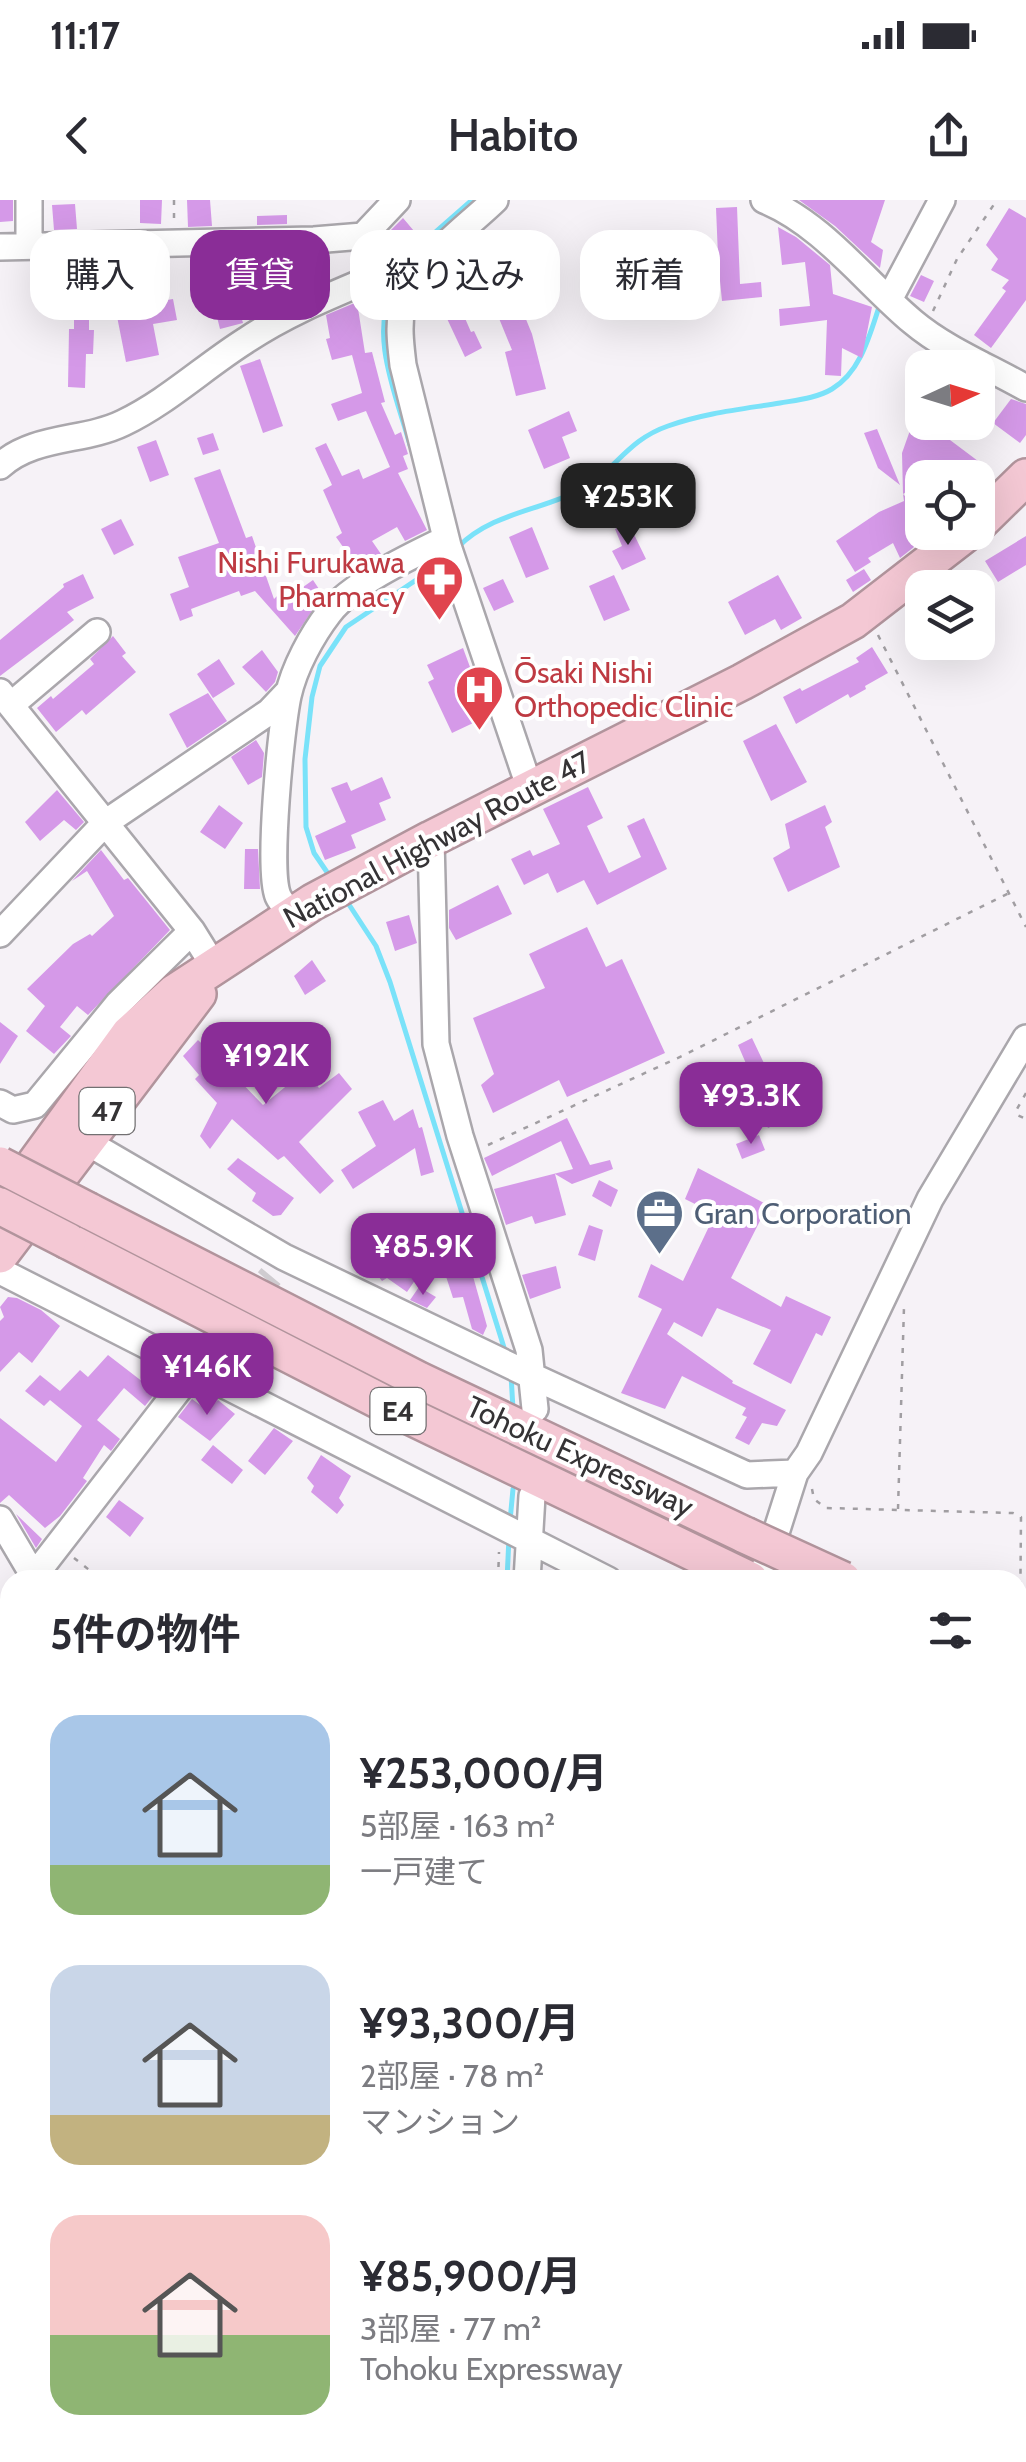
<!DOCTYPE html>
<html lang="ja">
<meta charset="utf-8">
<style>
:root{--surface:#fff;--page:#f7f7f7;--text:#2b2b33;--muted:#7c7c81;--accent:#8a2d97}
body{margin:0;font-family:Cabin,"Noto Sans JP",sans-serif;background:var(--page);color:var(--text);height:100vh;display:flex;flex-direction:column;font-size:38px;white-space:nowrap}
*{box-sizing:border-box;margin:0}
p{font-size:32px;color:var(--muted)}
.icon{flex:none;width:55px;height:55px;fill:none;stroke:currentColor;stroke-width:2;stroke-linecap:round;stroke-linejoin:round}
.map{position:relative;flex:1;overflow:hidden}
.side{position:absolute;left:0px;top:1370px;width:1028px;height:892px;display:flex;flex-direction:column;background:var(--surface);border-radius:30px 30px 0 0;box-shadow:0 10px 40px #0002}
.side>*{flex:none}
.hud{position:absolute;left:30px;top:30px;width:968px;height:90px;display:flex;gap:20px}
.needle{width:65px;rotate:86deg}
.fabs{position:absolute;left:905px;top:150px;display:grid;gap:20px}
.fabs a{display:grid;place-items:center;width:90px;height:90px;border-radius:20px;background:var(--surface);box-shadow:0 10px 40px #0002;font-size:50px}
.price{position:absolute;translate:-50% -85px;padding:0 22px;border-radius:20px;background:var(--accent);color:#fff;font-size:32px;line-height:65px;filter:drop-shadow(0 2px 5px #0008)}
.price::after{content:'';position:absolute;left:50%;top:60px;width:30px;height:22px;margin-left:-15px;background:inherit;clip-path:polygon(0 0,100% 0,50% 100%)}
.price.active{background:#222;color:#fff}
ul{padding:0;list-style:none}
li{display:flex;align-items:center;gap:30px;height:250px;padding:0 50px}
li span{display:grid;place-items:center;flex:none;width:280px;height:200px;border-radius:30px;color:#555}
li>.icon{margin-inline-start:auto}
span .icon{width:120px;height:120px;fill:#fffc;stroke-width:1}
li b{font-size:42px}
h2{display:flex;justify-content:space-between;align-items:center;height:120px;padding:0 50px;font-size:42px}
.chip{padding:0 35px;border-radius:30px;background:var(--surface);box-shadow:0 10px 40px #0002;font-size:35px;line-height:90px}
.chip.active{background:var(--accent);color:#fff}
.status{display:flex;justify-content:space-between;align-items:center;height:70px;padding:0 50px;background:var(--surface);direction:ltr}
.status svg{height:28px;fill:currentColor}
header{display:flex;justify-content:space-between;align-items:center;height:130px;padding:0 50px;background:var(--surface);font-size:45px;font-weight:600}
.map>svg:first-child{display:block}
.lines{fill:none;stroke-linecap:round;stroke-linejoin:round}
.stream{stroke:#7ae2f9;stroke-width:5}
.building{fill:#d599e8}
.minor-tunnel{stroke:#cfccd0;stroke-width:25;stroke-dasharray:25 12;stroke-linecap:butt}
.minor-casing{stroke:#aaa7ac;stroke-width:30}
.highway-casing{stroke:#b1949c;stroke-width:40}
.path{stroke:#a19ea2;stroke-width:2.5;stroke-dasharray:5 8;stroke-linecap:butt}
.minor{stroke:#fff;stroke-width:25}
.highway{stroke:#f4c8d4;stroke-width:35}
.highway-bridge-casing{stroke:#b1949c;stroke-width:40;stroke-linecap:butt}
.highway-bridge{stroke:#f4c8d4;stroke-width:35}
.labels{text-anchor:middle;stroke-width:8;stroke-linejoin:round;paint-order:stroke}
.shield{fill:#fff;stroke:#727072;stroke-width:2.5}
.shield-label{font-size:28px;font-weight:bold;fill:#353335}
.health-label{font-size:30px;fill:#be3a42;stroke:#fff;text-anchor:end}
.street-label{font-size:30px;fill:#353335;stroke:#fff}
.service-label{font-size:30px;fill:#4e5e75;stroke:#fff;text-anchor:start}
</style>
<div class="status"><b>11:17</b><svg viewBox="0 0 49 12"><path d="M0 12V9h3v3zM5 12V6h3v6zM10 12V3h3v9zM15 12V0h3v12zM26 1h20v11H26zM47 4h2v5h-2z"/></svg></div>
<header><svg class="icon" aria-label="back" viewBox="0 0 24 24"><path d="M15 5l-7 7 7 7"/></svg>Habito<svg class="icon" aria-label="share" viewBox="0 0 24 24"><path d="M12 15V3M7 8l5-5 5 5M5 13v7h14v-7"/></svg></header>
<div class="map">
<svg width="1026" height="2262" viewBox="0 0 1026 2262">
<rect width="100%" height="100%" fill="#f6f2f7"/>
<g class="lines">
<path class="stream" d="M405 69 430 37 472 0
M394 87C368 134 397 197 410 245
M458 347C493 312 541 311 582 289 615 271 627 240 668 226 704 213 743 209 780 203 797 200 817 198 832 189 861 172 870 134 880 104
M331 678 314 653 306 627 305 559 312 497 320 466 346 427 443 362
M346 700 376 746 390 782 506 1154
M511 1175 513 1209
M510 1321 513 1289
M507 1380 509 1337
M44 2262 52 2252"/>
</g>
<path class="building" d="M0 0H13V21L0 22Z
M140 0H162L161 24 140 23Z
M187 0H210L212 26 188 27Z
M799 0H885L871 42 883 50 880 68 835 26Z
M75 4 77 29 54 30 52 5Z
M737 7 740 84 761 82 762 97 722 101 720 81H674L673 72H643V39H665V57L718 56 716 8Z
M1009 8 1026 18V100L991 148 974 135 1006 91 1002 88 1009 80 991 70 998 59 986 45Z
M287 15V24L257 25V16Z
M403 18 414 31 394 49 384 37Z
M778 27 796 37 830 65 833 94 872 107 862 158 842 148 841 176 825 175 827 120 780 126 779 109 810 106 805 62 782 65Z
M323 56 324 62 306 63 313 83 263 101 250 58Z
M484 64 490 78 476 85 470 70Z
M921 75 934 81 924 102 910 96Z
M145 84 149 103 173 99 177 120 153 124 159 155 126 162 112 91Z
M512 85 532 134 546 189 516 196 505 152 512 150 489 94Z
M451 86 471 132 474 131 482 148 465 157 435 93Z
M233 88 243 123 220 129 211 93Z
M357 102 365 153 372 152 385 202 381 203 395 235 401 232 408 254 403 256 408 269 398 273 427 330 405 341 397 327 372 341 381 354 358 368 336 337 342 333 323 290 332 285 315 248 326 243 342 276 359 269 363 279 390 267 366 211 338 221 331 204 362 193 352 155 332 160 326 139 330 138 326 115Z
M74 103H89V130H94L93 154H86L85 188 68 187 69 129H74Z
M260 159 283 226 263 233 240 166Z
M1011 199 1026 204V235L1020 243 993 223Z
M569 211 577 231 562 237 570 258 544 269 528 230Z
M913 222H941L955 233 950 240 982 264 971 278H922V282L903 294 902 253Z
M877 229 900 285 878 268 864 233Z
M213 233 219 250 203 255 197 238Z
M156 240 169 275 150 282 137 247Z
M220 269 246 338 252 336 274 399 283 390 289 397 313 380 323 395 295 436 255 391 241 396 239 391 191 409 193 416 180 421 170 394 189 387 178 357 219 343 194 278Z
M680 274 691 322 661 328 651 281Z
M903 294 922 314V332H933L900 358 893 343 868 358 871 362 855 372 836 341 879 312 904 301Z
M121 319 134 345 114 355 101 329Z
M628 322 646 359 622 370 612 351 622 346 615 329Z
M532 327 549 369 526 378 509 337Z
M1026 336V365L998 382 985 361Z
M864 369 871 380 853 392 846 380Z
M83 374 94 398 67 412 74 420 0 476V440L64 387 63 384Z
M614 375 630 410 604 421 589 386Z
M778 375 802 418 781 430 775 419 745 435 728 402Z
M503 379 514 402 494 411 483 388Z
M113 436 126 453 122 456 136 472 86 515 82 510 56 532 37 508 51 496 53 499 94 464 90 459Z
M872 447 888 473 865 486 866 489 850 498 848 494 796 524 783 497 800 488 802 491 859 462 856 458Z
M463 448 488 516 452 533 428 482 434 479 427 465Z
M262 450 278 472 275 482 266 492 242 467Z
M219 459 235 484 213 498 197 474Z
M208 493 227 521 187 548 169 514Z
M776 524 807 582 771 601 743 541Z
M256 540 264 553 262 577 248 585 231 557Z
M382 577 391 598 379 603 386 620 351 635 356 648 325 660 315 636 346 622 331 588 347 582 351 591Z
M588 587 603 618 587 626 609 673 641 657 627 626 644 618 667 669 597 705 584 680 557 693 548 673 524 685 511 659 530 650 533 656 560 644 543 609Z
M57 590 84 622 76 630 64 620 40 641 25 622Z
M219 605 243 623 225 649 200 632Z
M825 605 832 622 825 627 840 667 788 692 773 658 790 648 785 624Z
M245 649H258L260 689H244Z
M101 650 124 680 128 678 170 730 88 815 77 806 60 827 71 836 54 854 26 831 45 806 27 789 73 744 90 734 92 736 114 716 87 671 72 681Z
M498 685 512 714 456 740 449 728V710Z
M409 715 417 743 395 751 386 722Z
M587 727 606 767 622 759 665 853 567 897 559 880 493 913 481 885 494 874 473 818 545 788 529 754Z
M312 760 326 781 305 795 294 776Z
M0 822 18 836 0 864Z
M241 838 259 857 236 877 263 905 306 870 319 888 339 873 352 889 299 942 334 981 320 994 284 956 278 960 232 919 210 949 200 936 217 903 195 879 199 875 183 856 198 840 218 859Z
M752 838 790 918 768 928 751 892 757 889 738 845Z
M383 900 394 921 413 909 419 928 422 927 434 972 421 976 415 948 353 989 341 970 376 946 358 912Z
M567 918 590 965 610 960 613 969 572 984 555 974 566 1015 535 1024 532 1016 506 1025 494 989 573 969 561 941 492 976 484 958Z
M759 935 765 950 742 959 736 944Z
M238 958 294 998 281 1015 273 1016 252 1001 256 993 227 969Z
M698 968 768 1005 731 1078 781 1107 786 1096 831 1117 822 1136 816 1133 791 1184 753 1164 771 1130 717 1108 702 1137 674 1122 667 1134 733 1181 732 1183 786 1210 777 1226 762 1223 749 1245 735 1238 747 1217 742 1215 746 1208 682 1176 665 1209 621 1193 662 1109 638 1097 651 1064 683 1081 715 1014 685 999Z
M599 980 618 990 611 1007 592 996Z
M589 1025 603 1030 595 1061 578 1055Z
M382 1036 420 1073 407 1092 387 1078 382 1081 361 1053Z
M467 1055 487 1126 483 1135 472 1129 463 1097 453 1098 442 1064Z
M556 1066 561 1088 530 1099 522 1075Z
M419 1087 436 1097 427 1108 410 1100Z
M8 1097 17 1098 41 1110 60 1126 32 1163 19 1152 0 1172V1121L4 1117 0 1107Z
M108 1155 156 1192 145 1206 124 1188 97 1220 120 1239 111 1251 104 1245 83 1278 87 1281 60 1316 45 1328 9 1295 0 1303V1218L56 1262 82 1226 50 1200 44 1206 25 1191 40 1175 60 1191 80 1170 88 1177Z
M192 1199 207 1210 218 1200 235 1214 210 1241 178 1217Z
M274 1228 293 1241 265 1275 248 1261Z
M213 1245 243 1270 232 1284 201 1260Z
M321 1255 351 1276 339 1298 344 1305 337 1314 311 1292 314 1286 307 1278Z
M119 1300 144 1318 130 1337 106 1317Z
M16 1314 42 1339 36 1348Z"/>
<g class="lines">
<path class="minor-tunnel" d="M220 1137 271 1076"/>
<defs>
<path id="minor" d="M29 0V46
M495 0C463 31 413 64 402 109 398 127 401 147 403 165L448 346 530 589
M764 0C823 24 865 82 913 122 945 149 989 167 1026 188
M0 47 314 40 363 36 397 0
M890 98 942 0
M0 266C34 235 84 242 123 223 167 202 204 167 245 141 288 112 337 93 384 73L412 83
M0 492 192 731 215 768
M11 505 97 432
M431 639 436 844 460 936 529 1150 535 1209
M292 715C288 709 281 703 278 696 267 669 281 529 288 496 294 468 312 435 329 413 351 384 413 355 446 339
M0 734 105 623 269 512 288 492
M0 903 13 910 35 905 118 804 192 731
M85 941 284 1057 534 1177 747 1275 795 1273
M0 1071 608 1380
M0 1319 36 1380
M35 1375 210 1149
M527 1380 532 1296
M761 1380 795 1273 809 1253 930 999 1026 838
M0 1586 10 1576
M0 1626 10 1633
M0 1831 10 1817
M665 2252 667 2262
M686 2252 687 2262
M67 2262 74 2252"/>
<path id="highway" d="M978 324 1026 277
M7 1002 129 834 174 793 313 702 431 639 742 482 853 421 968 332
M89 1011 419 1180 745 1335
M68 1041 405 1214 750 1380
M0 1055 198 794"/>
</defs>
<use href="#minor" class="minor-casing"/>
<use href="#highway" class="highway-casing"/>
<path class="path" d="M174 0V23
M933 111 957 59 997 0
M878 435 1026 727
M1026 893 1017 909V915L1026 919
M488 945 682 856 1009 693
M812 1289 814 1299 826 1308 1013 1313 1021 1317 1020 1432
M898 1309 904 1107
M74 1358 102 1380
M498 1380 499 1352
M0 2114 10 2121
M26 2262 35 2252
M456 2262 458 2252
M858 2262 859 2252
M993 2262V2252"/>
<use href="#minor" class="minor"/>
<use href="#highway" class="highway"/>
<defs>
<path id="highway-bridge" d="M0 965 89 1011
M0 1006 68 1041
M745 1335 843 1380
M1018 1460 1026 1464
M1018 1501 1026 1505"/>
</defs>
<use href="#highway-bridge" class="highway-bridge-casing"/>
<use href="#highway-bridge" class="highway-bridge"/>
</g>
<defs>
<symbol id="pharmacy-pin" viewBox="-11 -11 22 30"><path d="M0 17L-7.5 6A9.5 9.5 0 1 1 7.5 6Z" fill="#e0444e" stroke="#fff"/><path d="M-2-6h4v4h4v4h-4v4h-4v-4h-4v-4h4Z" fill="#fff"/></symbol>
<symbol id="hospital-pin" viewBox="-11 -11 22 30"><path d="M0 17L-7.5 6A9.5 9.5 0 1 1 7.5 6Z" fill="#e0444e" stroke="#fff"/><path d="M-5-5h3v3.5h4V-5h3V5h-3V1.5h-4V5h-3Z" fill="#fff"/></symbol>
<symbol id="office-pin" viewBox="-11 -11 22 30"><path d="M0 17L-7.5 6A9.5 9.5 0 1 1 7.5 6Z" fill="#5c6f8a" stroke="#fff"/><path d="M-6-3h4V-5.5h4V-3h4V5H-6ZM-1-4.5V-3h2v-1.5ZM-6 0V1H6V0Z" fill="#fff"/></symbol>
</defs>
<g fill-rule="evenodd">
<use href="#pharmacy-pin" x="412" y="352" width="55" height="75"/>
<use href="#hospital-pin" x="452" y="462" width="55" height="75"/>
<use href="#office-pin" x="632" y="986" width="55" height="75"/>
</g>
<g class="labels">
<g class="shield">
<rect x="79.5" y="888" width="55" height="46" rx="8"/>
<rect x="370.5" y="1188" width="55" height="46" rx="8"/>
</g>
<g class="shield-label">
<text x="107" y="921">47</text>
<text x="398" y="1221">E4</text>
</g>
<g class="health-label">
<text x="405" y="373">Nishi Furukawa<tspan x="405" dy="34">Pharmacy</tspan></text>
<text x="514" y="483" text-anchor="start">Ōsaki Nishi<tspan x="514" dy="34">Orthopedic Clinic</tspan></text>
</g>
<g class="street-label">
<text transform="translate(437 640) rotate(-28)" y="10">National Highway Route 47</text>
<text transform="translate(580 1257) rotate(25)" y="10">Tohoku Expressway</text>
</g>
<g class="service-label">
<text x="694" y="1024">Gran Corporation</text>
</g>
</g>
</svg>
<div class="fabs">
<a><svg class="needle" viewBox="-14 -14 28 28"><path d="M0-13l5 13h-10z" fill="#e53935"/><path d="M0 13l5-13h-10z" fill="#7c7c81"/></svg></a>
<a><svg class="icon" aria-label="locate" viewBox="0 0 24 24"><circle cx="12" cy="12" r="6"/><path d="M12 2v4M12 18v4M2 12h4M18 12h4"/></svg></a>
<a><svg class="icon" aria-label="layers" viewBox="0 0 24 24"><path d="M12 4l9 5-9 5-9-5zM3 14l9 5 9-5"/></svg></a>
</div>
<b class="price active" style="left:628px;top:348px">¥253K</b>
<b class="price" style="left:266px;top:907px">¥192K</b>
<b class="price" style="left:751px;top:947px">¥93.3K</b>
<b class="price" style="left:423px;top:1098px">¥85.9K</b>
<b class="price" style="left:207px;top:1218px">¥146K</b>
<div class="hud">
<a class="chip">購入</a>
<a class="chip active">賃貸</a>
<a class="chip">絞り込み</a>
<a class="chip">新着</a>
</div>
<section class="side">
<h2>5件の物件<svg class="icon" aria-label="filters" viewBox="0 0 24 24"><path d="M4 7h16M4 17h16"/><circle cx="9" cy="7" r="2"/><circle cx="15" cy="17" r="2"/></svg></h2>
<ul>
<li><span style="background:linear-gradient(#a9c7e8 75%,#8fb573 0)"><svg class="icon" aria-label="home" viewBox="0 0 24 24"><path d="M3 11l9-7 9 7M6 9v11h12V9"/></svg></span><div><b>¥253,000/月</b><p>5部屋 · 163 m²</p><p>一戸建て</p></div></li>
<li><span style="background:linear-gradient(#c9d6e8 75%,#c2b280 0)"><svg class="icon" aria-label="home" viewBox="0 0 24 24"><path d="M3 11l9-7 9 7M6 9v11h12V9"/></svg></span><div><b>¥93,300/月</b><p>2部屋 · 78 m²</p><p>マンション</p></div></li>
<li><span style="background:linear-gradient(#f6c9c9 60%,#8fb573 0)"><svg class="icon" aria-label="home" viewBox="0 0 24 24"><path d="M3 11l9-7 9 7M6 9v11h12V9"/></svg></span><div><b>¥85,900/月</b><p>3部屋 · 77 m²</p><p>Tohoku Expressway</p></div></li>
</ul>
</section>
</div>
